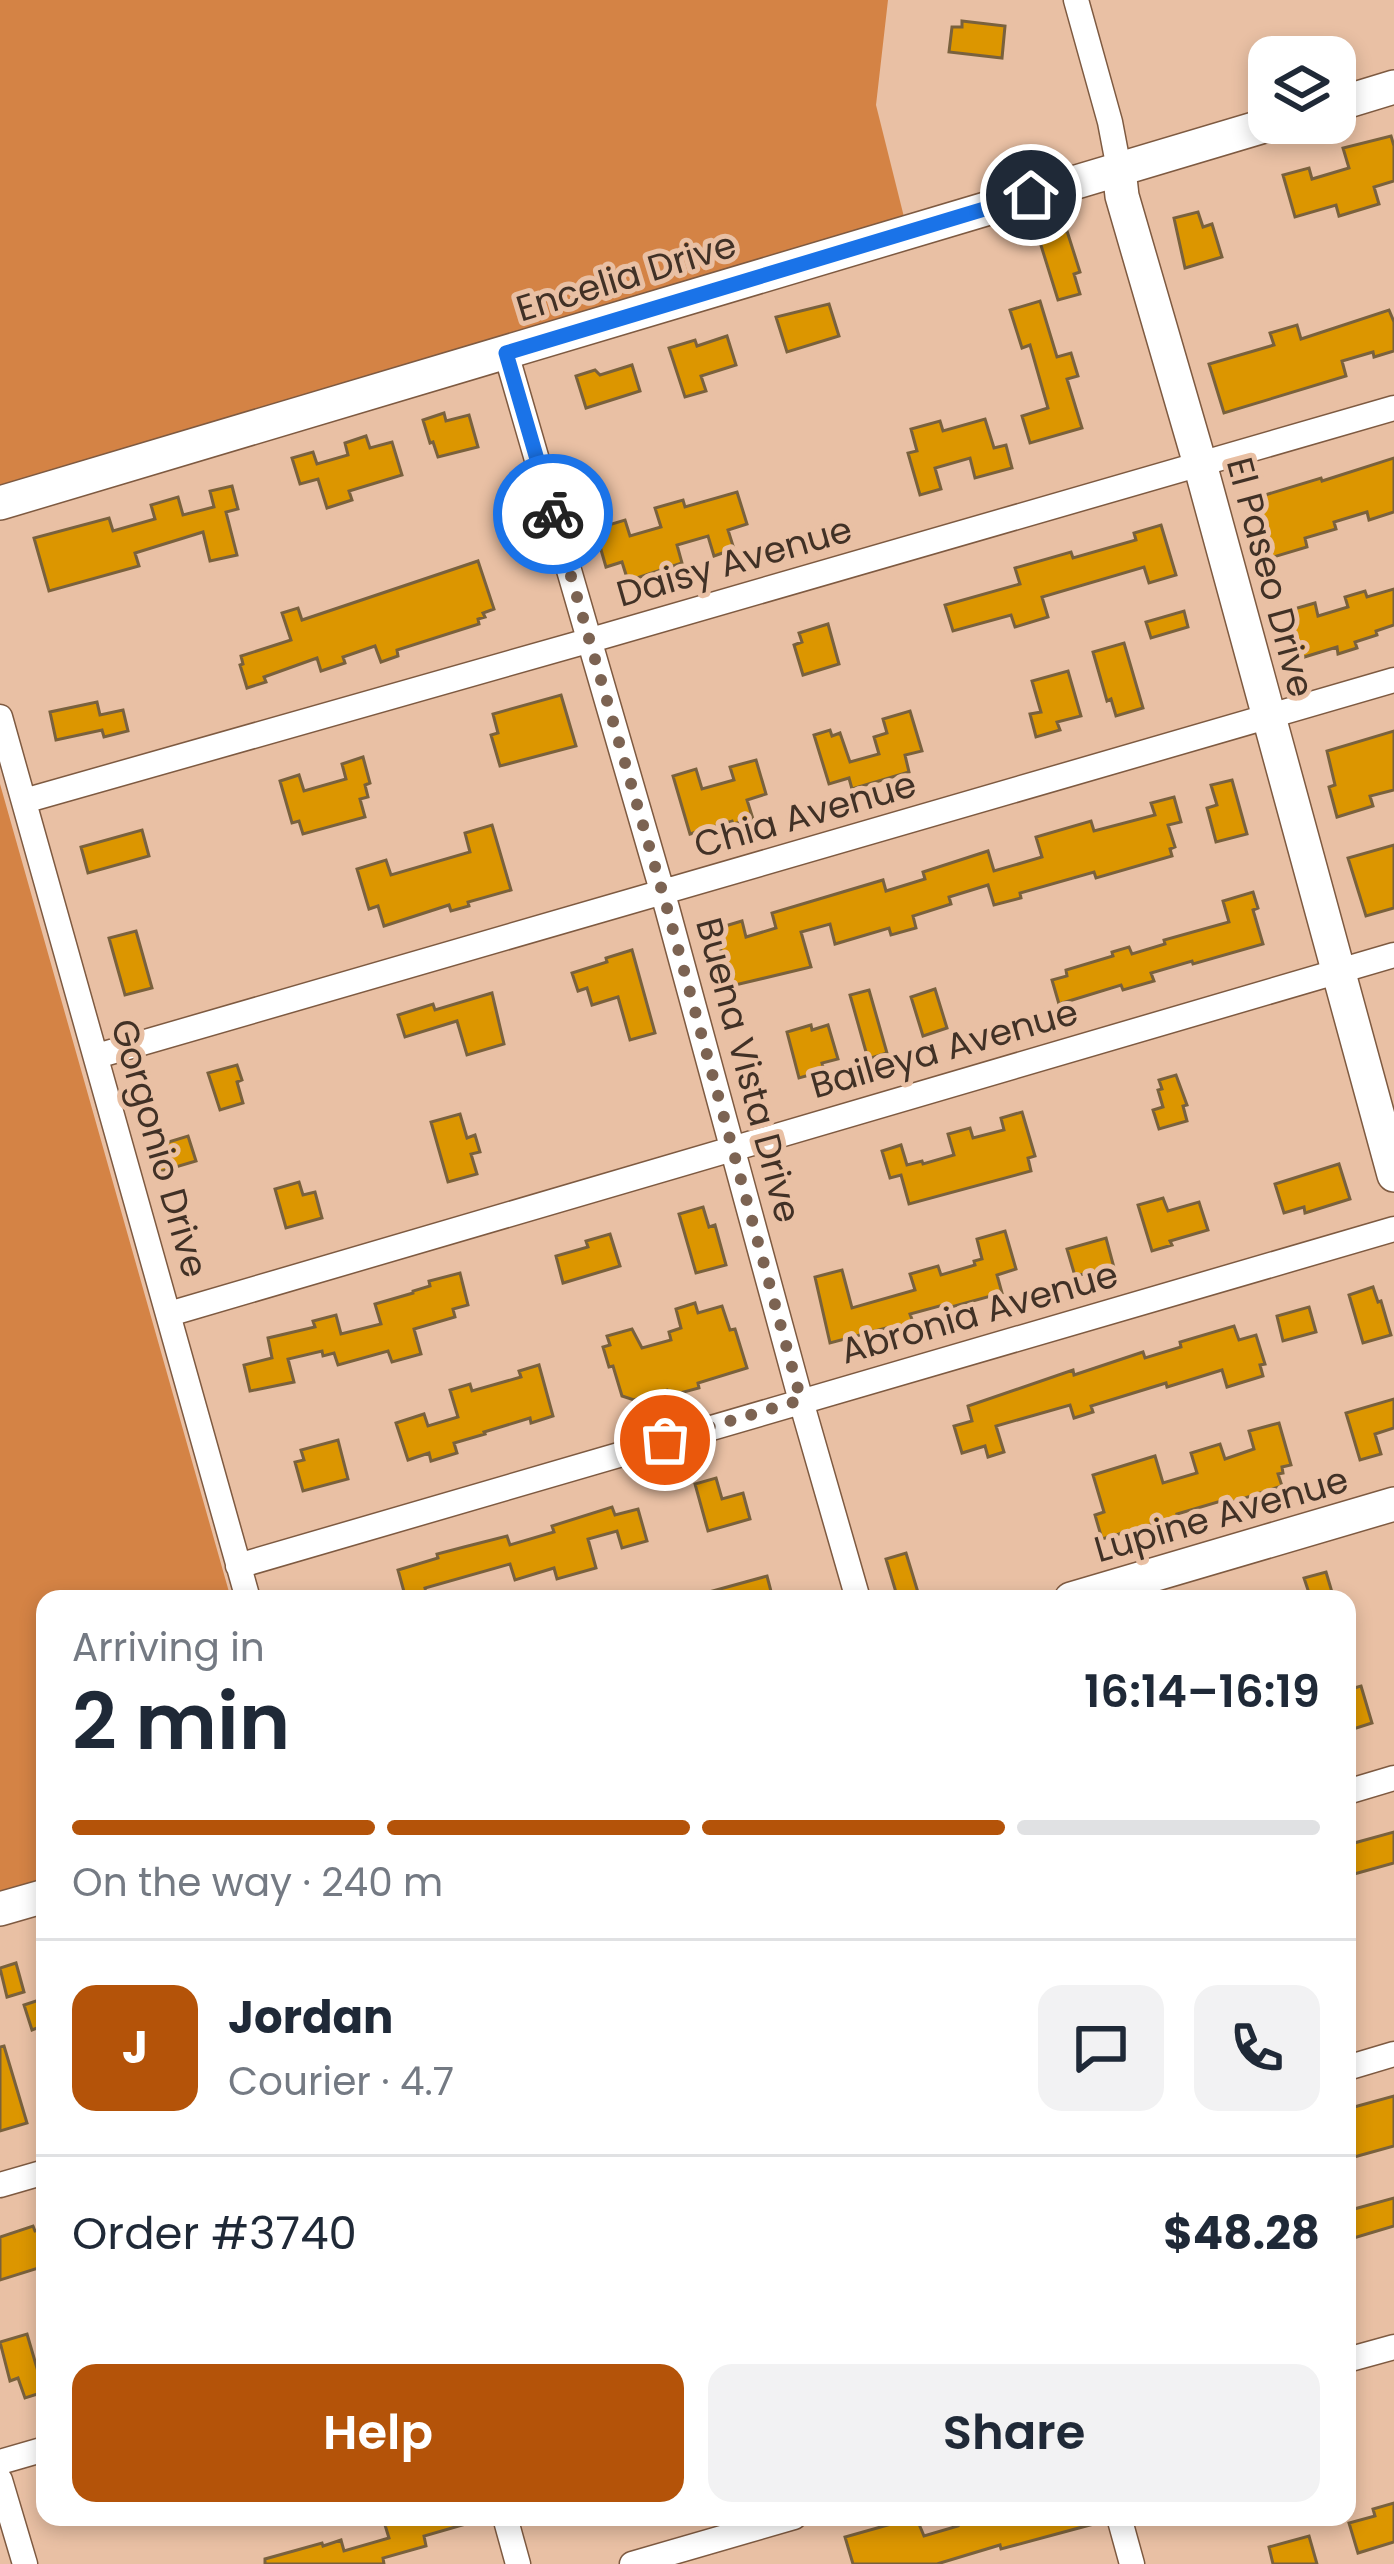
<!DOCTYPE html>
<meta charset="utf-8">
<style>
:root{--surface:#fff;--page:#f2f2f3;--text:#1f2937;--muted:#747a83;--line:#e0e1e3;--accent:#b45309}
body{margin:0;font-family:Poppins,sans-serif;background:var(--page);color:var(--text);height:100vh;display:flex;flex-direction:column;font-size:45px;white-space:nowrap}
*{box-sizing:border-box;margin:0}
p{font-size:39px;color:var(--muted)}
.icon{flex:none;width:66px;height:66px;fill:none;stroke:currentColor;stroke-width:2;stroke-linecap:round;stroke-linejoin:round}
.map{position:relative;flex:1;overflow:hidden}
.panel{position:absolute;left:36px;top:1590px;width:1320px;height:936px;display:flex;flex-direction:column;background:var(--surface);border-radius:24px;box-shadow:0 6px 18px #0003}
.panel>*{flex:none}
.tools{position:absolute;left:1248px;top:36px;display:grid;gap:24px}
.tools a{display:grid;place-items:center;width:108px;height:108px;border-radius:24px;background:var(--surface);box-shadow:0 6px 18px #0003;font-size:60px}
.pin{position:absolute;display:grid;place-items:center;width:102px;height:102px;color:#fff;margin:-51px;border:6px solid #fff;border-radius:50%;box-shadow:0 3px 12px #0007}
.courier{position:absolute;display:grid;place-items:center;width:120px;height:120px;margin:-60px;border:9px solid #1a73e8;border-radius:50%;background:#fff;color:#222;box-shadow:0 3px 15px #0007}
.overview em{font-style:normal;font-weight:600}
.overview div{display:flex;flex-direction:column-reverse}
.overview{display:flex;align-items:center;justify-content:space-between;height:204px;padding:0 36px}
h1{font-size:78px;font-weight:600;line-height:90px}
.bar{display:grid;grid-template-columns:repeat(4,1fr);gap:18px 12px;align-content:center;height:144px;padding:0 36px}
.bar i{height:15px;border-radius:9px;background:var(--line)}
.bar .active{background:var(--accent)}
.bar p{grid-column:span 4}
.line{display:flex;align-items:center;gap:30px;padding:0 36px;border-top:3px solid var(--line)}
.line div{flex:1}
.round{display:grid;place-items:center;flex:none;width:126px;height:126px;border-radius:24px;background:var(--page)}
.primary-button{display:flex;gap:24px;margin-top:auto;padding:24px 36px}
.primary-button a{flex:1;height:138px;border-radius:24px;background:var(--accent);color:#fff;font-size:48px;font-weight:600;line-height:138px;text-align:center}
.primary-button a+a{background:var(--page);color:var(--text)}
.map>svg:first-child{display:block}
</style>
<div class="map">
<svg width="1394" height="2564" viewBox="0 0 1394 2564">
<rect width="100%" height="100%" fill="#e9c0a4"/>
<path fill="#d48345" d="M0 0H888L876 105 905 221 0 487Z
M0 784 231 1599H45V1880L0 1893Z"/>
<path fill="#dc9600" stroke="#79613d" stroke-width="3" d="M962 21 1005 26 1002 58 949 52 952 27H962Z
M1391 136 1394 146V181L1374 187 1379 204 1339 216 1336 205 1295 217 1283 175 1309 168 1312 179 1349 168 1343 148Z
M1198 212 1203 227 1212 224 1222 257 1185 268 1174 218Z
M1067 231 1080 272 1074 274 1080 294 1058 300 1039 239Z
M1040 301 1057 357 1071 353 1078 376 1067 379 1082 428 1030 443 1022 416 1048 408 1030 345 1022 348 1010 310Z
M829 304 839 336 787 352 776 317Z
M1389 310 1394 322V351L1374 357 1373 352 1342 361 1346 376 1224 413 1209 364 1274 345 1270 333 1297 325 1301 339Z
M727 336 736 365 701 376 706 391 685 397 669 348 695 340 697 346Z
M632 365 640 391 586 408 576 376 595 370 600 375Z
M444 413 446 421 469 415 478 447 438 457 433 442 430 443 423 420Z
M985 419 994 448 1006 445 1012 468 975 478 970 458 935 468 941 489 920 495 908 453 917 451 911 429 940 421 943 431Z
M366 436 370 448 392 442 402 475 349 491 352 500 327 508 318 479 300 484 292 458 313 452 317 464 348 455 345 443Z
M1394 458V512L1369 520 1367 512 1334 522 1336 529 1305 538 1307 547 1270 558 1252 499 1321 478 1322 481Z
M232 486 238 509 226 512 237 555 210 561 203 532 135 553 139 566 49 591 34 538 109 518 113 531 155 519 151 505 178 497 183 515 214 507 210 491Z
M737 492 747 524 728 530 734 549 714 556 708 536 677 545 682 563 628 581 622 562 606 567 595 529 625 520 630 536 661 527 655 508 683 500 685 507Z
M1161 525 1176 575 1149 583 1144 567 1042 597 1048 617 1015 627 1011 615 953 631 945 605 1020 584 1015 568 1071 552 1073 558 1136 540 1134 533Z
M478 561 494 609 483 613 485 617 478 619 479 624 397 650 398 656 381 662 375 646 343 657 345 663 321 671 317 658 264 677 266 682 247 688 240 665 243 664 241 656 291 640 282 613 298 608 302 620Z
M1394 589V625L1376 631 1377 635 1355 642 1357 648 1338 654 1337 647 1301 658 1287 611 1315 603 1318 616 1348 607 1345 597 1365 591 1367 597Z
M1184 611 1188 627 1151 638 1146 622Z
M828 624 839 664 803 675 794 645 802 642 799 633Z
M1124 643 1143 708 1116 716 1111 699 1107 701 1093 652Z
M1068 671 1081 716 1057 722 1060 730 1036 737 1030 714 1041 712 1032 681Z
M561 695 576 746 500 766 491 735 498 733 493 714Z
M97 702 100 715 123 710 128 731 104 737 102 730 56 740 50 712Z
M910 711 922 751 905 755 909 772 852 789 849 778 829 784 814 735 830 730 832 736 840 733 850 762 879 754 874 737 887 733 883 719Z
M1394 731V790L1370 796 1373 806 1337 817 1329 787 1335 785 1327 751Z
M363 757 370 783 365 785 368 797 360 799 365 817 303 834 299 821 292 823 280 781 299 775 304 791 346 779 342 764Z
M756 760 766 794 747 800 753 819 733 824 732 821 690 834 673 776 696 769 702 789 734 780 730 767Z
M1232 780 1247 834 1216 842 1207 808 1217 805 1211 785Z
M1174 797 1181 822 1168 825 1175 847 1170 849 1172 856 1096 878 1094 872 1020 893 1021 898 994 905 988 885 949 897 951 904 913 916 916 928 891 935 889 928 835 944 830 924 801 932 811 967 731 986 715 929 742 921 746 937 776 928 772 913 883 880 886 891 925 879 923 872 988 851 994 871 1042 857 1036 837 1091 821 1094 831 1155 815 1151 803Z
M492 825 511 890 468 902 469 906 451 911 449 905 384 926 378 906 369 909 357 869 386 860 391 875 470 852 465 833Z
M142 830 149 856 88 873 81 847Z
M1394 845V908L1366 916 1348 858Z
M1253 892 1258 908 1253 910 1263 944 1193 964 1192 961 1151 973 1154 981 1123 990 1121 985 1059 1004 1052 980 1067 976 1066 970 1113 956 1112 952 1129 947 1132 954 1165 944 1164 940 1229 922 1223 901Z
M136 931 152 988 125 995 109 938Z
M632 950 655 1033 630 1040 618 997 592 1005 587 988 578 991 572 973 607 962 606 958Z
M935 989 947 1028 923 1036 911 997Z
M869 990 887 1053 868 1059 850 995Z
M492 993 504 1044 467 1055 457 1021 405 1037 398 1015 433 1004 435 1010Z
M811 1025 812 1030 828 1025 838 1059 822 1063 824 1071 799 1078 787 1032Z
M237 1065 242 1080 237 1082 243 1103 220 1110 208 1073Z
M1176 1075 1187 1105 1183 1106 1187 1121 1159 1129 1153 1110 1163 1107 1158 1090 1162 1089 1159 1080Z
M1022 1112 1035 1156 1028 1158 1031 1171 909 1204 901 1175 890 1178 882 1151 901 1145 907 1165 922 1161 923 1164 954 1155 948 1134 970 1128 973 1138 1004 1130 1001 1118Z
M460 1114 467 1138 475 1135 480 1152 471 1154 477 1174 448 1182 431 1122Z
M188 1136 196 1161 159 1172 152 1147Z
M1339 1164 1350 1199 1305 1213 1304 1207 1284 1213 1275 1184Z
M299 1182 303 1195 315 1192 322 1218 286 1228 275 1189Z
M1163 1198 1168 1211 1199 1202 1208 1230 1170 1241 1172 1245 1152 1251 1138 1205Z
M703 1207 709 1227 715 1225 726 1265 696 1273 679 1214Z
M1005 1231 1016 1269 997 1275 1002 1293 944 1309 943 1305 910 1314 914 1325 888 1332 886 1328 830 1343 815 1277 842 1270 852 1308 915 1290 910 1274 938 1266 941 1275 975 1265 974 1261 982 1259 977 1239Z
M610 1234 620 1266 563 1283 556 1256 588 1247 586 1241Z
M1106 1238 1116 1275 1087 1283 1084 1274 1075 1276 1067 1249Z
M460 1273 468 1305 453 1309 455 1317 414 1329 421 1354 392 1362 388 1351 338 1365 334 1353 323 1356 322 1351 288 1359 294 1382 250 1391 244 1365 272 1358 268 1338 315 1327 313 1321 336 1315 341 1334 381 1324 375 1304 413 1293V1291L430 1286 429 1281Z
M1373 1287 1378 1302 1381 1301 1391 1335 1363 1343 1349 1295Z
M695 1303 698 1313 722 1306 730 1330 735 1329 747 1368 698 1383 699 1388 669 1396 667 1390 634 1400 622 1396 613 1366 609 1367 603 1347 610 1345 607 1336 632 1329 642 1348 671 1340 669 1332 681 1328 676 1309Z
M1309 1307 1316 1332 1283 1341 1277 1316Z
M1234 1326 1239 1340 1256 1335 1265 1364 1260 1365 1263 1376 1227 1387 1222 1370 1167 1387 1166 1383 1091 1406 1093 1412 1074 1418 1070 1405 996 1426 1004 1452 988 1457 985 1446 962 1453 954 1426 972 1421 968 1406 1073 1370 1074 1375 1143 1352 1145 1358 1181 1347 1180 1342Z
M539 1365 553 1416 531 1423 530 1418 484 1432 485 1434 454 1443 457 1453 431 1461 429 1453 408 1460 396 1423 424 1414 428 1426 458 1417 450 1390 470 1384 472 1391 521 1377 519 1371Z
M1394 1399V1428L1375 1434 1381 1454 1360 1460 1346 1413Z
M1279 1423 1291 1465 1282 1467 1283 1473 1278 1474 1282 1486 1223 1505 1221 1501 1177 1514 1178 1517 1102 1539 1095 1515 1104 1512 1093 1475 1155 1456 1163 1483 1197 1473 1191 1453 1220 1444 1225 1459 1254 1449 1249 1431Z
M338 1440 348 1479 303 1491 295 1462 304 1460 301 1450Z
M716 1478 722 1499 743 1493 750 1519 708 1531 695 1484Z
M612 1507 615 1515 638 1509 647 1541 622 1548 617 1531 588 1539 596 1568 557 1579 554 1568 515 1580 510 1564 425 1588 428 1599H406L398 1570 438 1558 437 1554 464 1547 507 1536 510 1545 554 1532 552 1526Z
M906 1553 920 1599H898L886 1559Z
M1326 1572 1334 1599H1311L1304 1578Z
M767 1576 773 1599H702V1594Z
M1361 1686 1372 1723 1347 1731V1690Z
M1394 1832V1863L1347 1876V1845Z
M16 1963 24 1992 7 1997 0 1968Z
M45 1998V2025L32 2030 24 2005Z
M4 2046 27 2123 0 2131V2047Z
M1394 2096V2146L1347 2159V2109Z
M1394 2198V2226L1347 2240V2211Z
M33 2226 35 2231 45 2228V2266L0 2280V2237Z
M27 2334 44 2392 25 2398 18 2378 10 2381 0 2342Z
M1394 2503V2542L1358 2553 1349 2523 1375 2516 1373 2509Z
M415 2517H472L473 2522 424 2536 426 2546 383 2558 384 2564H265V2559L322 2543 323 2546 341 2540 344 2551 389 2538 385 2525Z
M916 2517 924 2536 958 2526 956 2517H1101V2522L1001 2549 1000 2545 937 2564H853L845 2537Z
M1309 2536 1317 2564H1273L1269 2547Z"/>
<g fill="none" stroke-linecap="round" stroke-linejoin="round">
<defs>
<path id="street" d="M1076 0 1110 122 1119 169
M506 353 667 908 801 1401 858 1599
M0 717 248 1599
M24 801 591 640 1394 408
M97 1056 1394 680
M169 1314 1394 955
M238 1566 1394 1229
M1347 1792 1394 1778
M1347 2068 1394 2054
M0 2185 45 2172
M1347 2360 1394 2347
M0 2462 45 2449
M0 2480 25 2564
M505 2517 518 2564
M1119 2517 1132 2564
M632 2564 794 2517"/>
<path id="secondary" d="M1335 105 1394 87
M1119 169 1122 196 1200 464 1394 1175
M0 503 1274 123
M1071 1599 1394 1504
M0 1909 45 1896"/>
</defs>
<use href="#street" stroke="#7e5a41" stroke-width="27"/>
<use href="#secondary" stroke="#7e5a41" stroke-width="36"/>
<use href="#street" stroke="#fff" stroke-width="24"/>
<use href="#secondary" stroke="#fff" stroke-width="33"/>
</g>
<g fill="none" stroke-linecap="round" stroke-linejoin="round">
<path stroke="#7c6352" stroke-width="12" stroke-dasharray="0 21.6" d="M553 514 667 908 801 1400 665 1440"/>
<path stroke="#1a73e8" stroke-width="15" d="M553 514 506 353 1031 195"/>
</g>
<g text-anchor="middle" stroke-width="10" stroke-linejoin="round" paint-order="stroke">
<g font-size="36" fill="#413126" stroke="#e9c0a4">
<text transform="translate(626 276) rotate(-17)" y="13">Encelia Drive</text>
<text transform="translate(734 561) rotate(-16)" y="13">Daisy Avenue</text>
<text transform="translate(1271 577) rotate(75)" y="13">El Paseo Drive</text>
<text transform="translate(805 814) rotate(-16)" y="13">Chia Avenue</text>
<text transform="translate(944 1048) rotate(-16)" y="13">Baileya Avenue</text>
<text transform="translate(749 1070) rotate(75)" y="13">Buena Vista Drive</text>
<text transform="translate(160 1148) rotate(74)" y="13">Gorgonio Drive</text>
<text transform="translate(979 1312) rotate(-16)" y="13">Abronia Avenue</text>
<text transform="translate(1221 1514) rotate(-16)" y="13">Lupine Avenue</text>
</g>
</g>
</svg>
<div class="tools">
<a><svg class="icon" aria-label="layers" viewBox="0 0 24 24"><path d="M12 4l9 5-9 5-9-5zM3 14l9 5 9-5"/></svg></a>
</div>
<div class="pin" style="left:665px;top:1440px;background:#ea580c"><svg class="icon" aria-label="bag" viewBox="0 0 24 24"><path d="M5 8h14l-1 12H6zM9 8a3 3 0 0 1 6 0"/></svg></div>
<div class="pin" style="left:1031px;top:195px;background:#1f2937"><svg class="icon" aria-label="home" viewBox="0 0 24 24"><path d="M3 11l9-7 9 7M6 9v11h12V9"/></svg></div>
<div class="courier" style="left:553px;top:514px"><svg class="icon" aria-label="bike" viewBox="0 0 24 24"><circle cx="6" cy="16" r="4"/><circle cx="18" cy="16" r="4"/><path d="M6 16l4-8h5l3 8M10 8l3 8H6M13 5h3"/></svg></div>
<section class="panel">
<div class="overview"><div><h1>2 min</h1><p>Arriving in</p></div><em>16:14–16:19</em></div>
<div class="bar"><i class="active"></i><i class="active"></i><i class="active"></i><i></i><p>On the way · 240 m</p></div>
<div class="line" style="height:216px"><b class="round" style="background:var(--accent);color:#fff">J</b><div><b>Jordan</b><p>Courier · 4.7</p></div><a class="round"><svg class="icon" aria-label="chat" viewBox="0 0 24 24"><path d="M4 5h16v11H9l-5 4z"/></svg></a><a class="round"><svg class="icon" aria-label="phone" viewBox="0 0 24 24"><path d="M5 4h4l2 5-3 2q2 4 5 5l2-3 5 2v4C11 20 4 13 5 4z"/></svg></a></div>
<div class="line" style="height:156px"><div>Order #3740</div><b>$48.28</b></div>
<div class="primary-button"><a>Help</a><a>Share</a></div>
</section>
</div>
